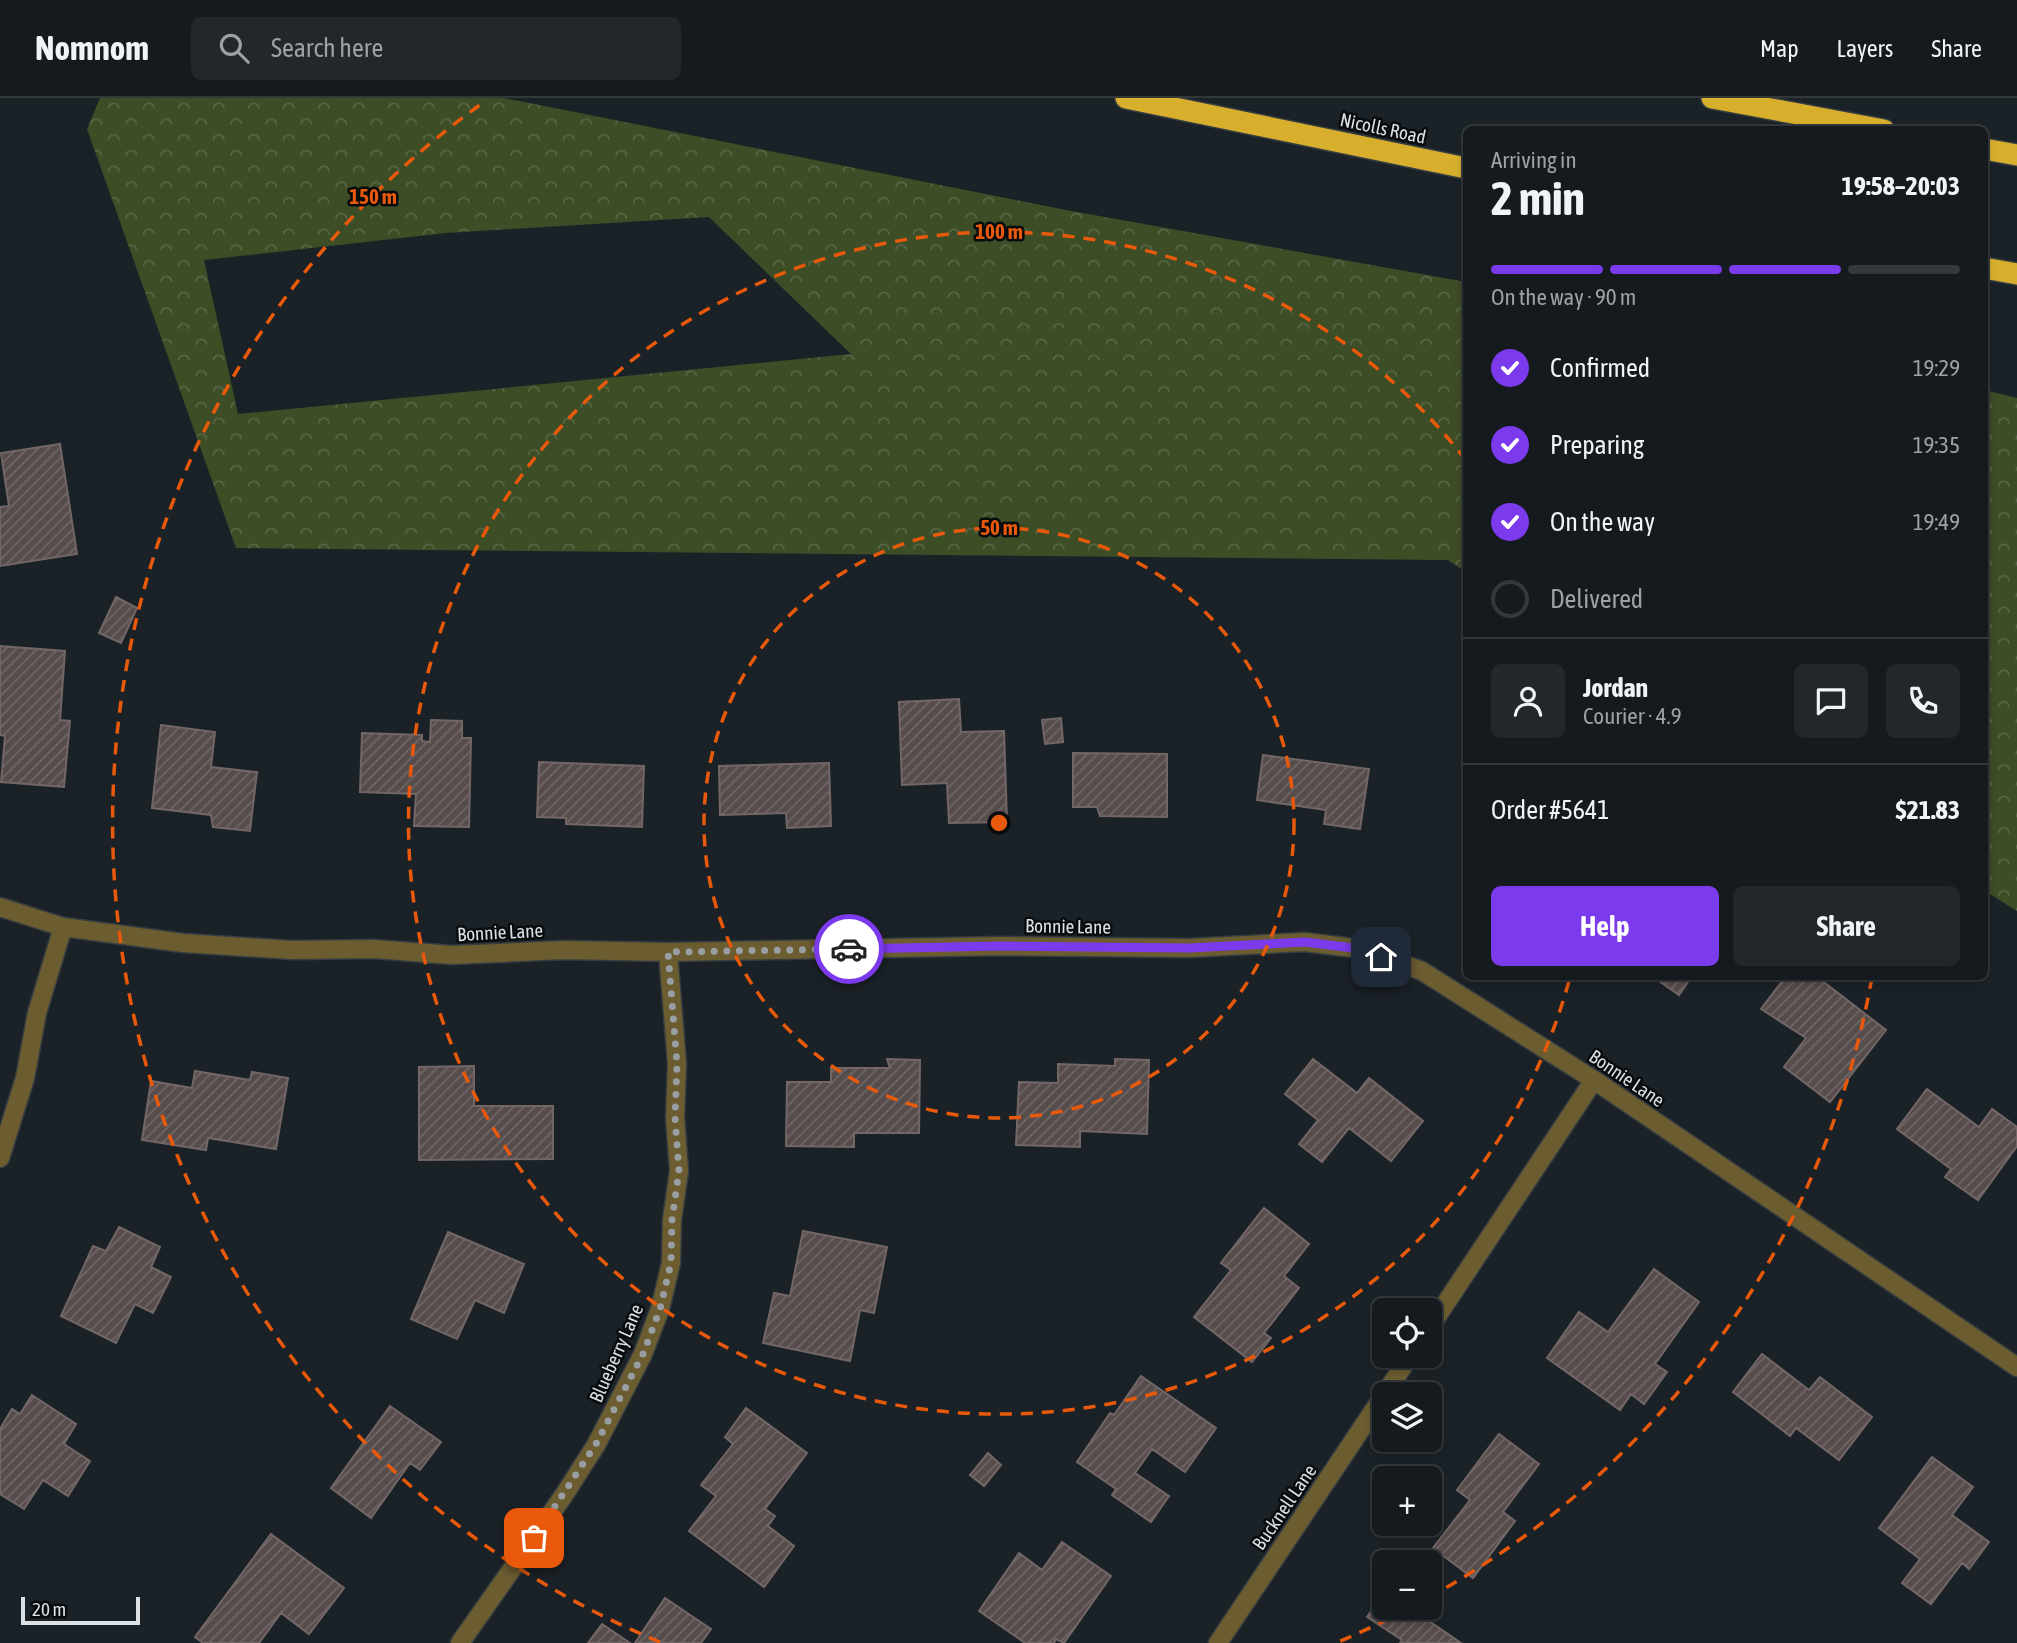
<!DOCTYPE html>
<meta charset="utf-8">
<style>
:root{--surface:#141a1d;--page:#21272a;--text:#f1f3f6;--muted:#9da1a4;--line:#33383b;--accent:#7c3aed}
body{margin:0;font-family:"Asap Condensed",sans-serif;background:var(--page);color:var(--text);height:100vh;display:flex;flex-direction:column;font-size:26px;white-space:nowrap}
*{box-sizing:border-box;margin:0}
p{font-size:23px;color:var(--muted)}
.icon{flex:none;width:38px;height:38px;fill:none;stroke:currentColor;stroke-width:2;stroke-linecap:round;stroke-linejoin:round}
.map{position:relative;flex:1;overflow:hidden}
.details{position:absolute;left:1463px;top:28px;width:525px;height:854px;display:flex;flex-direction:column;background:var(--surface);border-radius:10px;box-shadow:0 4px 10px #0003,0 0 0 2px var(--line)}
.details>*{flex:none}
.tools{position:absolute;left:1372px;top:1200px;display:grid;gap:14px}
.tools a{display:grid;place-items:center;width:70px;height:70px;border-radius:10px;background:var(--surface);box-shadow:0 4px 10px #0003,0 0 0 2px var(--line);font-size:35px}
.scale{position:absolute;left:21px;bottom:18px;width:119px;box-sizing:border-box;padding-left:7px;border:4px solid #dbe0e4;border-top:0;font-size:19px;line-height:24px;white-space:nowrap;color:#dbe0e4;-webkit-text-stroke:5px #080b0d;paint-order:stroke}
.pin{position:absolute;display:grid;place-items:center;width:60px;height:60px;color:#fff;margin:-30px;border-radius:14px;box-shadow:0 4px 10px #0006}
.courier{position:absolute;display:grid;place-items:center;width:70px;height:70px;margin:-35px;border:5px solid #7c3aed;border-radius:50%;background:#fff;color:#222;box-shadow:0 2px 9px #0007}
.summary em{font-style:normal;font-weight:700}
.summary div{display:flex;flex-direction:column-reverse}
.summary{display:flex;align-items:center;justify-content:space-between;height:119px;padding:0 28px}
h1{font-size:46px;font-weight:700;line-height:52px}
.bar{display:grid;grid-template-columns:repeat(4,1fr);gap:10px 7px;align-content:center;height:84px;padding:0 28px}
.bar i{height:9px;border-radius:5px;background:var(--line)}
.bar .active{background:var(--accent)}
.bar p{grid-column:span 4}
.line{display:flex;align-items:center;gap:18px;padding:0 28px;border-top:2px solid var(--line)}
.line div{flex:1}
.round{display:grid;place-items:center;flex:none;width:74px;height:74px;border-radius:10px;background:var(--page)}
ol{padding:0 28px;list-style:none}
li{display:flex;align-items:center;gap:21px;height:77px}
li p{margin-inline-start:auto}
li .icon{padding:7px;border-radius:50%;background:var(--accent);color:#fff;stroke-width:4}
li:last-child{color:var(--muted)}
li i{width:38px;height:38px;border:4px solid var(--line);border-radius:50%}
.primary-button{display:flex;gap:14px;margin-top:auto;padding:14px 28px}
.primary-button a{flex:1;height:80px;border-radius:10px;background:var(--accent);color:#fff;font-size:28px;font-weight:700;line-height:80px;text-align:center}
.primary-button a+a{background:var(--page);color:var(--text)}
header{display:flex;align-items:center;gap:42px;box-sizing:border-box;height:98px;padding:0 35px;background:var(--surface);border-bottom:2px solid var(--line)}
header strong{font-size:33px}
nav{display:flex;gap:38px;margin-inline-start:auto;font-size:24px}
.search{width:490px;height:63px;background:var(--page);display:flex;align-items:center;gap:18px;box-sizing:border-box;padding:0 24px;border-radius:10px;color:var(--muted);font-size:26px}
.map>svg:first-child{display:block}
</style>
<header>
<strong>Nomnom</strong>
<div class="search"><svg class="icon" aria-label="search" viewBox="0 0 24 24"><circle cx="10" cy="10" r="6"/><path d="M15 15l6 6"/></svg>Search here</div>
<nav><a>Map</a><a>Layers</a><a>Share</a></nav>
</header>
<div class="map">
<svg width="2017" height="1545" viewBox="0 0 2017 1545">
<defs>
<pattern id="forest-crowns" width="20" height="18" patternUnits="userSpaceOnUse" patternTransform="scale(1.75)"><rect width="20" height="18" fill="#3d4d26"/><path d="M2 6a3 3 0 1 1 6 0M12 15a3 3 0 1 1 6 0" fill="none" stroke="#586645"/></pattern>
<pattern id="building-hatch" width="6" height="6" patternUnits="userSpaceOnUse" patternTransform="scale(1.75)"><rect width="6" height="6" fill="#574c4c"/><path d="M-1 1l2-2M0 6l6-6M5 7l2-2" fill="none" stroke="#6f6666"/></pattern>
</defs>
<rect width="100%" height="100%" fill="#1b2227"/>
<path fill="url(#forest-crowns)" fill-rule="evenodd" d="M100 0H504L1066 112 1466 184V474L1448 462 236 450 87 31ZM709 119 851 256 238 316 204 162 446 135Z
M1985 292 2017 300V813L1985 793Z"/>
<path fill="url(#building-hatch)" stroke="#726766" stroke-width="2" d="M60 346 77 456 0 468V409L9 408 1 355Z
M116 499 137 510 121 545 99 535Z
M0 548 65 553 60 622 70 623 64 689 1 684 5 638 0 637Z
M959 601 961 634 1004 633 1007 724 949 725 947 685 902 687 899 604Z
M1061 620 1063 644 1045 646 1042 622Z
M431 622 462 623V640H471L469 729 414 728 416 696 360 694 362 635 422 637V643L430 644Z
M161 627 215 634 211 669 257 674 250 733 213 729 211 717 152 710Z
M1073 655 1167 656V719L1100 718 1097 709H1073Z
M1263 657 1369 671 1360 731 1324 726 1326 712 1257 702Z
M539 664 644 668 642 729 566 726V720L537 719Z
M829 665 831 728 787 730 786 715 720 717 719 668Z
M1652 878H1692L1679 897Z
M1786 878H1816L1886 932 1830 1004 1784 969 1806 940 1761 911Z
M887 961 920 962 919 1035H854V1049L786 1048 787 984H831V970H890Z
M1115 961 1149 962 1147 1036 1080 1033V1049L1016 1047 1019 984 1058 985V966L1115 968Z
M1313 961 1357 995 1369 980 1423 1023 1391 1063 1349 1030 1322 1064 1299 1046 1318 1022 1285 996Z
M474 968V1008H553V1061L419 1062V969Z
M195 973 250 982 252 974 288 980 276 1051 208 1040 206 1052 142 1042 151 983 192 990Z
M1927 991 1979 1029 1992 1011 2017 1029V1048L1978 1102 1945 1079 1951 1071 1897 1031Z
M1264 1110 1309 1146 1284 1178 1299 1190 1264 1235 1271 1240 1252 1264 1194 1219 1231 1172 1221 1165Z
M119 1129 160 1149 151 1169 171 1179 153 1215 135 1206 116 1245 61 1218 93 1148 106 1153Z
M803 1133 887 1149 874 1215 860 1212 850 1263 763 1245 774 1195 790 1198Z
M448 1134 524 1166 504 1215 475 1202 457 1241 411 1221Z
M1654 1171 1699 1204 1655 1266 1667 1274 1644 1306 1631 1296 1620 1312 1547 1260 1579 1214 1608 1234Z
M1762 1256 1809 1292 1820 1279 1872 1319 1839 1362 1796 1330 1790 1338 1733 1294Z
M1141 1278 1216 1330 1185 1374 1152 1351 1135 1375 1169 1398 1151 1424 1112 1397 1116 1391 1077 1364 1110 1315 1114 1317Z
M32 1297 76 1326 64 1346 90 1363 68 1398 43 1382 24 1411 0 1396V1331L12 1311 20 1316Z
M390 1308 441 1344 420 1372 410 1365 371 1420 331 1390Z
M746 1310 807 1355 765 1411 775 1418 768 1428 794 1448 764 1489 689 1433 716 1398 701 1387 733 1346 725 1339Z
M1499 1336 1539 1366 1503 1414 1515 1423 1473 1480 1433 1450 1470 1402 1457 1392Z
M988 1355 1001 1367 984 1388 970 1377Z
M1932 1359 1973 1389 1952 1417 1989 1444 1969 1471 1962 1465 1931 1506 1902 1485 1920 1461 1879 1430Z
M271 1436 344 1490 309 1536 281 1515 259 1545H203L195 1539Z
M1062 1444 1111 1478 1064 1545 1056 1541 1054 1545H1025L979 1513 1019 1455 1042 1472Z
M1384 1495V1510H1410L1461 1545H1400L1402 1542 1367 1519Z
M665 1500 711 1531 701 1545H635Z
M602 1526 630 1545H588Z"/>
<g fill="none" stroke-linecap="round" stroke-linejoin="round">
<defs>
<path id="street" d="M0 809 63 829 183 845 292 852 374 851 452 857 564 852 668 854 1002 848 1189 850 1305 844 1361 851 1422 873 1594 982 2017 1269
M0 1060 25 980 37 915 63 829
M1430 1229 1594 982
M1384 1297 1410 1258
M460 1545 564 1397 596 1347 643 1256 660 1211 671 1165 672 1122 679 1073 675 1019 677 966 668 854
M1218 1545 1384 1297"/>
<path id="highway" d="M1126 0 1466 70
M1712 0 1884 32
M1984 51 2017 57
M1984 170 2017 176"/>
</defs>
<use href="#street" stroke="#363d41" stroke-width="21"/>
<use href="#highway" stroke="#363d41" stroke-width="24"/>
<use href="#street" stroke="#6c5d31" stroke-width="18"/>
<use href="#highway" stroke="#d7af2c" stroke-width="21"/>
</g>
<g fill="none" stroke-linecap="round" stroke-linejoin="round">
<path stroke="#989ea2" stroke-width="7" stroke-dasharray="0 12.6" d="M534 1440 596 1346 643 1256 660 1211 671 1165 672 1122 679 1073 675 1019 677 966 668 854 849 851"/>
<path stroke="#7c3aed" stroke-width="9" d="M849 851 1002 848 1189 850 1305 844 1361 851 1381 859"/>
</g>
<g fill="none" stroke="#e8590c" stroke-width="3.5" stroke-dasharray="12 9">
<circle cx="999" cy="725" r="295"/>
<path d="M1569 883A591 591 0 1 1 1465 361"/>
<path d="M1872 879A886 886 0 0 1 1435 1496M1408 1511A886 886 0 0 1 1338 1544M660 1544A886 886 0 0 1 484 4"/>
</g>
<g text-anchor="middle" stroke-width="5" stroke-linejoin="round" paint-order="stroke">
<g font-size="19" fill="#dbe0e4" stroke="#080b0d">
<text transform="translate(1383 30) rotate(12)" y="7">Nicolls Road</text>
<text transform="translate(1068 828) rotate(1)" y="7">Bonnie Lane</text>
<text transform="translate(500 834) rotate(-3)" y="7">Bonnie Lane</text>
<text transform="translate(1627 980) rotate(34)" y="7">Bonnie Lane</text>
<text transform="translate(616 1255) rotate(-66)" y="7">Blueberry Lane</text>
<text transform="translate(1284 1409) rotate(-56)" y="7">Bucknell Lane</text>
</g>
</g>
<circle cx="999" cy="725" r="10" fill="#e8590c" stroke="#080b0d" stroke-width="3.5"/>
<g font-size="21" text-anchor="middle" font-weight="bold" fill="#e8590c" stroke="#080b0d" stroke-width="5" stroke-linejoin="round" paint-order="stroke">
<text x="373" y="106">150 m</text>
<text x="999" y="141">100 m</text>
<text x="999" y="437">50 m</text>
</g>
</svg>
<div class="tools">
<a><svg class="icon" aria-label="locate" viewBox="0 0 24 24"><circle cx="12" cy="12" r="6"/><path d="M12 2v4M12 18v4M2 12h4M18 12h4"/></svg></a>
<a><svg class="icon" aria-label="layers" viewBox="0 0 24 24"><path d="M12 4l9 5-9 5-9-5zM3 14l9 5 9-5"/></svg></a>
<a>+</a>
<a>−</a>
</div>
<div class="scale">20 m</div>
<div class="pin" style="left:534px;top:1440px;background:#ea580c"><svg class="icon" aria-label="bag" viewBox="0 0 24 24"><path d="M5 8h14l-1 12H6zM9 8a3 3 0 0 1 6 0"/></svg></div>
<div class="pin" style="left:1381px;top:859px;background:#1f2937"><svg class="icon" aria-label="home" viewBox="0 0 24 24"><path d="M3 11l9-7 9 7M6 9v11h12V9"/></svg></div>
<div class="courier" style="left:849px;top:851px"><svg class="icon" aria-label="car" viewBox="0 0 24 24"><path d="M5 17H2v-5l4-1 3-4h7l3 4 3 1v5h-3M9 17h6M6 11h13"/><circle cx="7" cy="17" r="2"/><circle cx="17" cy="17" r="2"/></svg></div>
<section class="details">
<div class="summary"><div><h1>2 min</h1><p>Arriving in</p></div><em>19:58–20:03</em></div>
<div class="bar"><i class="active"></i><i class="active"></i><i class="active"></i><i></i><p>On the way · 90 m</p></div>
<ol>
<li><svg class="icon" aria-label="check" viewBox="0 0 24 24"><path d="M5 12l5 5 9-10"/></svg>Confirmed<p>19:29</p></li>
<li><svg class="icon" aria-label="check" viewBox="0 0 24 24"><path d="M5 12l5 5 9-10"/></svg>Preparing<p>19:35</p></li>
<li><svg class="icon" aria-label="check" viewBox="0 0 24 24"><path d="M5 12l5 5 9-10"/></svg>On the way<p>19:49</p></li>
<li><i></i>Delivered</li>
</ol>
<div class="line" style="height:126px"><a class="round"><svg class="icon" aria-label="person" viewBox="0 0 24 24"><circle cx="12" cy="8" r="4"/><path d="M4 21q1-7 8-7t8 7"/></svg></a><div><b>Jordan</b><p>Courier · 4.9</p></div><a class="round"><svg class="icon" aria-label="chat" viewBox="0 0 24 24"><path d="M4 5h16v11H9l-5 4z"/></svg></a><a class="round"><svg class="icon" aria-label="phone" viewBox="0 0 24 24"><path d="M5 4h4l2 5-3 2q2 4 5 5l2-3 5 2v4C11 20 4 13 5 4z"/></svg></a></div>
<div class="line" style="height:91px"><div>Order #5641</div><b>$21.83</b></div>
<div class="primary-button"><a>Help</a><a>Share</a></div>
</section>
</div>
